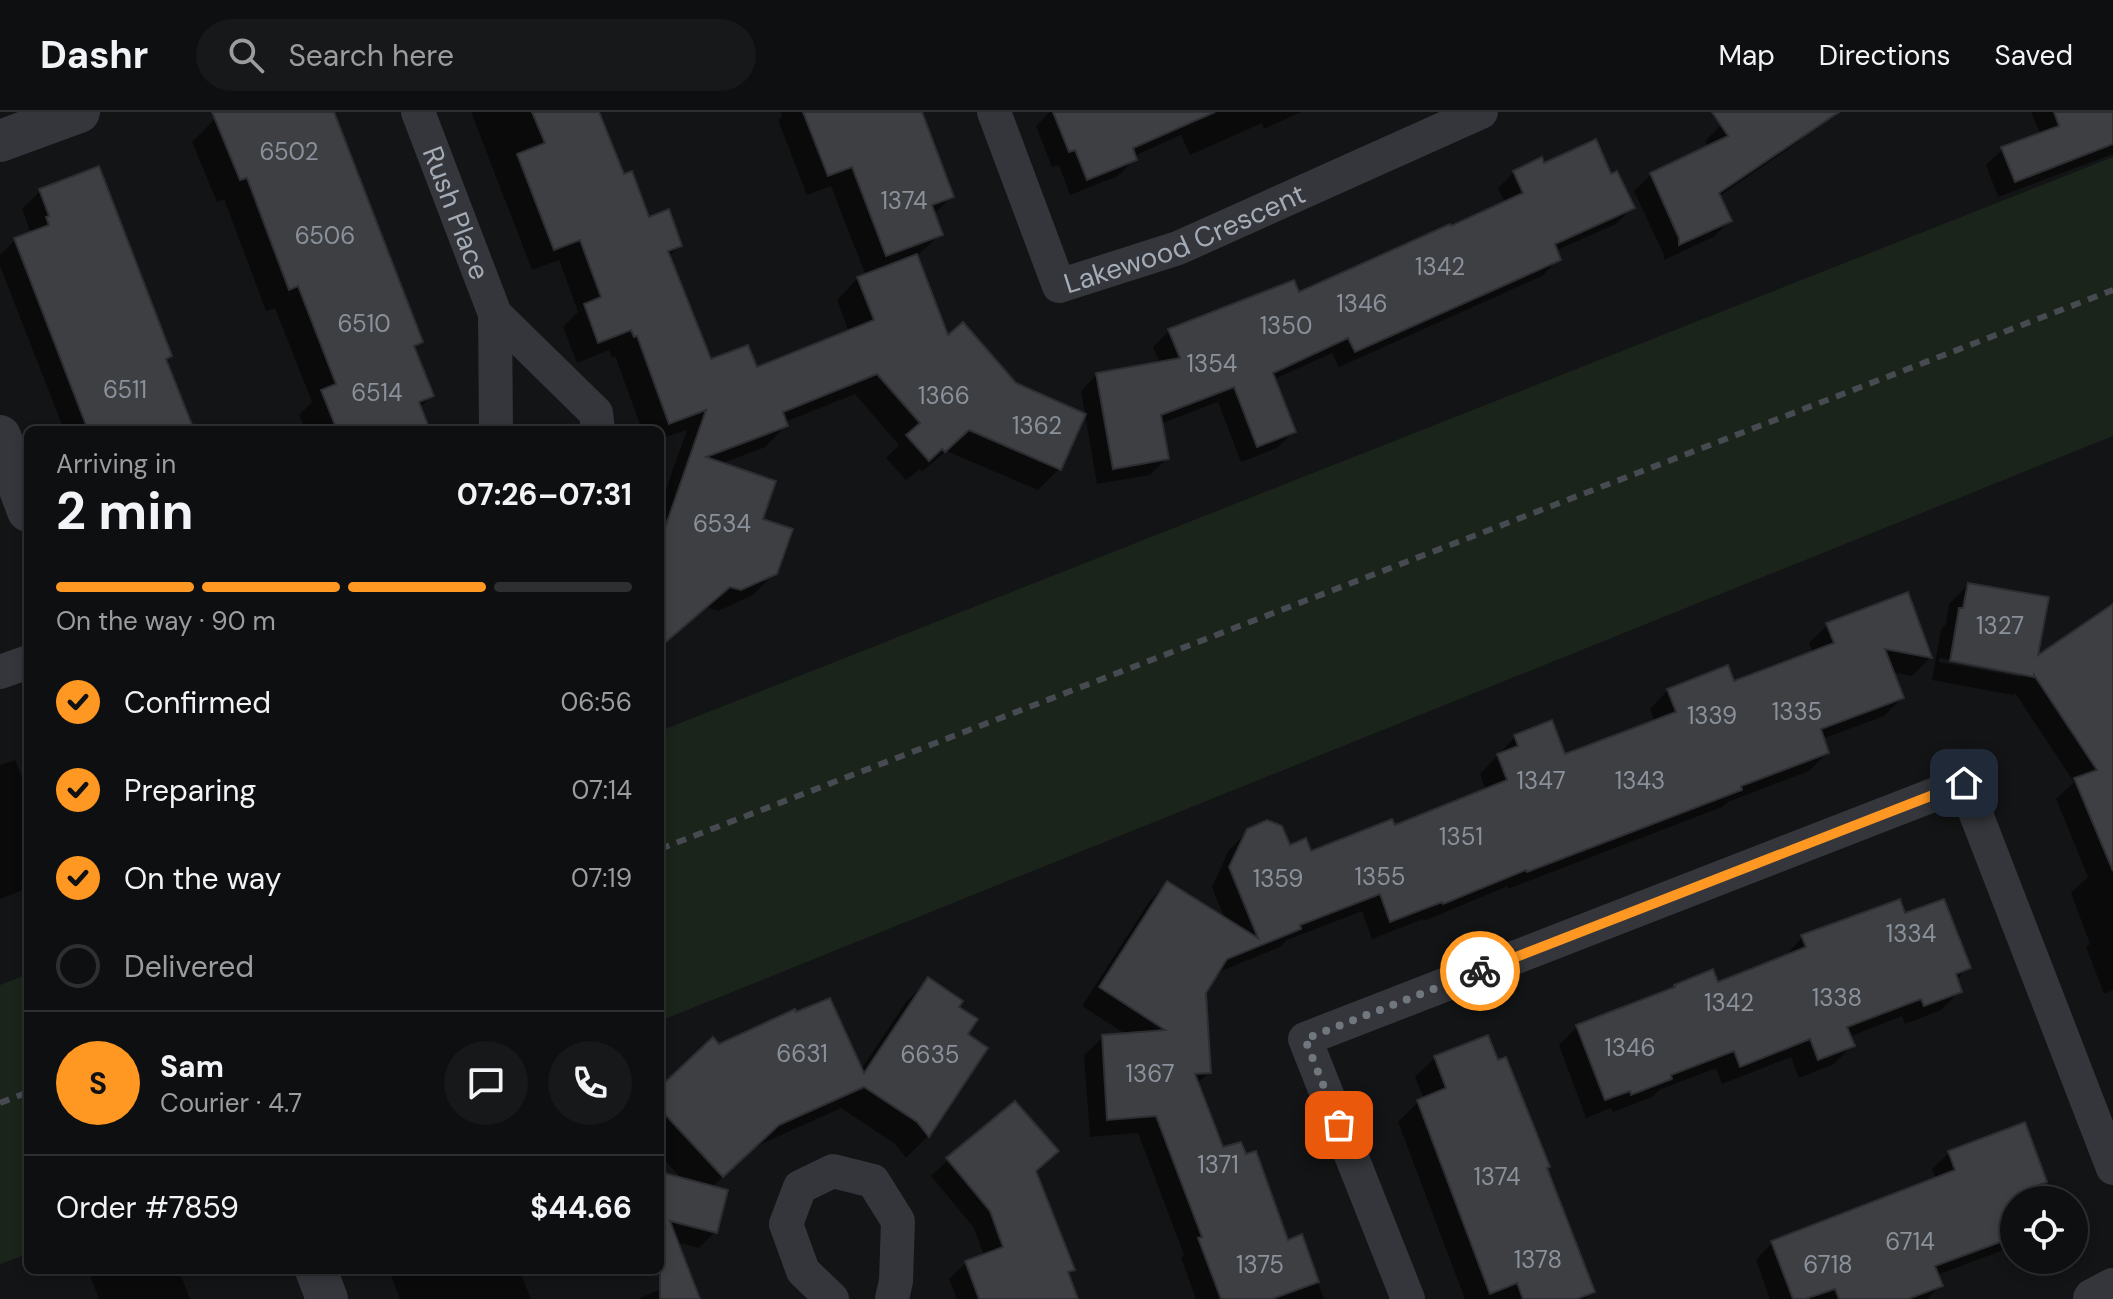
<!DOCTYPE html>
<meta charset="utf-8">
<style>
:root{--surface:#0e0f10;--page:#171819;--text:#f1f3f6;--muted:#9b9c9f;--line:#2e2f30;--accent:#ff9822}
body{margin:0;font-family:"DM Sans",sans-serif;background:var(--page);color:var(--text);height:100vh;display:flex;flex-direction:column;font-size:30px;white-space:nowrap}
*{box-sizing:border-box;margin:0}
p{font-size:26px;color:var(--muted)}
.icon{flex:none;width:44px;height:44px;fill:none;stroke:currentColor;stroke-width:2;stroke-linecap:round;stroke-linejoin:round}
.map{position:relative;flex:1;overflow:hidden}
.details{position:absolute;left:24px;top:314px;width:640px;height:848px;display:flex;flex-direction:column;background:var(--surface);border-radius:12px;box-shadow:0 4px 12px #0003,0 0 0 2px var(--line)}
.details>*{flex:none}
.buttons{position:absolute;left:2000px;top:1074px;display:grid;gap:16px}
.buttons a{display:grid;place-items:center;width:88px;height:88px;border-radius:50%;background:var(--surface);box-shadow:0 4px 12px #0003,0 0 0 2px var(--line);font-size:40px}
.pin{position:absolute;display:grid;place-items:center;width:68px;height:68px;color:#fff;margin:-34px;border-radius:16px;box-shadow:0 4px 12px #0006}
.courier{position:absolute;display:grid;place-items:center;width:80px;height:80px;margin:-40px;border:6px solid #ff9822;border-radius:50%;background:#fff;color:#222;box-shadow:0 2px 10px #0007}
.head em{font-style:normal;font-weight:700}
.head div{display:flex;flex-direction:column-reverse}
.head{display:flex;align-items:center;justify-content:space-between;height:136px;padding:0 32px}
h1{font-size:52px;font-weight:700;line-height:60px}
.bar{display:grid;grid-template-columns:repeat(4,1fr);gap:12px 8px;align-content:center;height:96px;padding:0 32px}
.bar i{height:10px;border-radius:6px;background:var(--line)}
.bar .on{background:var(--accent)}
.bar p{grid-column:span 4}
.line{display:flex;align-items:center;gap:20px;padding:0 32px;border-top:2px solid var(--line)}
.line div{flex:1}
.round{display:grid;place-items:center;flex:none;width:84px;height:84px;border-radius:42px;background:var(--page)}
ol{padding:0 32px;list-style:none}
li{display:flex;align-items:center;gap:24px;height:88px}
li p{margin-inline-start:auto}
li .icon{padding:8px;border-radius:50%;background:var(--accent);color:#111;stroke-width:4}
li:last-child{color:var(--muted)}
li i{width:44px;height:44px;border:4px solid var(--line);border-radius:50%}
header{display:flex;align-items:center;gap:48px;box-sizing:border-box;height:112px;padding:0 40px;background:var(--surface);border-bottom:2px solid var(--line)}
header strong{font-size:38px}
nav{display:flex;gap:44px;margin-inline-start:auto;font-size:28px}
.search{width:560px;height:72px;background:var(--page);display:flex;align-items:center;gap:20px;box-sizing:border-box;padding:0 28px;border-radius:44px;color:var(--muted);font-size:30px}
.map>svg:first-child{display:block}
</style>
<header>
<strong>Dashr</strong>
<div class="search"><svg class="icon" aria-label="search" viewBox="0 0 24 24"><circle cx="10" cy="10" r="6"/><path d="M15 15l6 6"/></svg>Search here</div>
<nav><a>Map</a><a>Directions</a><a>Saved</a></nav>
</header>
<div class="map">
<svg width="2113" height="1187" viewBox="0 0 2113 1187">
<rect width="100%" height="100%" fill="#131415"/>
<path fill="#1b241b" d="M2113 45V324L660 909V619Z
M28 862V1142L0 1152V873Z"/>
<path fill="#0007" fill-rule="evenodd" d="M235 0H308L421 229 413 237 431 284 419 296 428 318H305L299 303 312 290 275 196 266 199 224 87 217 90 192 30 215 7Z
M471 0H598L623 64 648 107 680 133 668 145 710 249 756 257 849 220 837 188 858 166 866 164 831 74 807 83 778 8 782 4 781 0H910L952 84 933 103 941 122 916 145 947 227 1059 357 1038 378 946 339 922 360 920 357 906 368 886 346 899 333 855 282 785 310 786 314 765 335 720 352 760 408 775 461 753 483 718 499 707 495 660 536V394L687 318 660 327V318H642L615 244 612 246 609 238 577 251 563 215 578 200 559 148 532 158Z
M1050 0H1301L1264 17 1262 11 1190 43 1181 23 1134 44 1135 47 1118 64 1070 83 1059 53 1052 55 1036 14Z
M1739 0H1804L1814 15 1797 31 1718 85 1730 109 1713 125 1664 148V143L1634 79 1651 63 1709 36 1705 29 1721 13Z
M2031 0H2113V42L1998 85 1986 53 2003 37 2041 23Z
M1543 53 1610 64 1632 96 1616 112 1555 139 1558 148 1542 164 1339 255 1332 241 1273 268 1293 320 1277 336 1241 350 1218 290 1160 312 1166 347 1150 363 1097 372 1081 279 1097 262 1160 252 1153 235 1169 219 1298 182 1450 117 1505 91 1498 76 1514 60Z
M40 79 170 244 165 249 191 315 197 313 199 318H64L0 154V143L15 128 31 121 22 97Z
M1968 473 2035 547 2113 508V878L2104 882 2086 835 2090 832 2071 781 2088 765 2056 687 2074 670 2015 581 2013 583 1932 568 1941 517 1946 512 1949 492ZM1940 546 2020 561V565L1939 550Z
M1907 483 1930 546 1912 564 1892 560 1902 586 1884 604 1822 627 1827 641 1809 659 1728 690 1722 695 1508 777V774L1424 809 1423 807 1372 827 1362 799 1287 828 1280 835 1216 861 1204 881 1209 960 1197 972 1222 1037 1287 1130 1301 1125 1324 1187H1196L1181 1146 1184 1143 1138 1021 1090 1025 1084 943 1103 925 1127 923 1082 894 1149 790 1167 771 1225 808 1212 775 1229 738 1248 719 1310 742 1394 716 1486 679 1480 662 1515 625 1551 611 1564 645 1655 610 1650 597 1668 578 1733 571 1813 541 1809 531 1828 513Z
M15 648 28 679V776L0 787V653Z
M1904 804 1968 856 1956 868 1960 879 1941 898 1905 912 1902 904 1849 925 1852 934 1834 952 1799 966 1791 945 1722 972 1716 956 1659 978 1652 985 1613 1000 1611 996 1586 1006 1559 933 1577 915 1671 879 1675 874 1717 872 1784 846 1802 825Z
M928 868 956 895 965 923 986 937 928 1024 906 1046 895 1032 841 996 755 1035 711 1076 715 1120 699 1136 676 1130 666 1162 649 1158H660V1062L684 1069 660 1043V978L719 934 860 959 906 890Z
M1435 946 1545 1057 1593 1179 1585 1187H1465L1398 1010 1418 990 1424 987 1415 965Z
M1057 1039 1034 1061 1073 1157 1067 1163 1076 1187H957L949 1167 966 1151 984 1144 974 1116 931 1064 948 1048Z
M1949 1041 2045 1070 2028 1086 2014 1088V1134L1937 1163 1941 1173 1927 1187H1770L1756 1148 1772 1131 1936 1067 1932 1057Z
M88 1158H179L190 1187H99Z
M389 1158H519L531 1187H400Z
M689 1166 698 1187H639L641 1185Z"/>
<path fill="#3d3f43" stroke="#2d2e32" stroke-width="2" d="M212 0H334L423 230 414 234 434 284 419 290 430 318H337L321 278 336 272 298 174 289 178 247 66 240 68Z
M532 0H599L624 62 632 59 649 105 669 97 682 134 668 139 711 247 748 233 757 255 874 208 857 165 917 142 948 223 963 210 1016 271 1086 302 1061 358 969 318 945 340 942 337 929 349 906 323 920 311 877 262 783 300 788 314 706 345 776 369 763 407 793 417 777 462 741 478 730 475 660 535V430L706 298 669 312 637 224 634 225 631 218 598 231 584 192 601 185 580 128 554 138 517 42 545 31Z
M803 0H922L954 85 932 93 943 123 886 144 852 55 828 64Z
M1053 0H1215L1133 36 1137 48 1087 68 1075 38 1069 40Z
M1712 0H1839L1719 81 1732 109 1679 133V126L1650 61 1728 24Z
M2054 0H2113V32L2015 70 2001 35 2059 14Z
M1596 27 1611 62 1617 59 1635 96 1555 132 1561 148 1355 240 1348 226 1273 261 1296 320 1257 335 1234 275 1161 303 1169 347 1113 357 1096 261 1180 246 1168 217 1294 168 1299 180 1450 112 1451 114 1523 81 1513 59 1542 45 1544 51Z
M99 54 172 244 166 247 194 318H88L14 126 49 113 46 105 49 104 39 77Z
M1968 471 2049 485 2038 543 2113 492V759L2074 666 2097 658 2034 563V565L1950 549 1959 496H1963Z
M1908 480 1932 546 1885 537 1904 586 1821 617 1829 641 1741 674 1742 678 1527 760 1526 758 1443 792 1442 790 1390 810 1380 782 1300 813 1301 817 1227 847 1206 881 1211 961 1195 962 1223 1035 1241 1030 1246 1042 1256 1039 1288 1128 1302 1122 1319 1170 1272 1187H1221L1198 1126 1202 1125 1156 1004 1107 1008 1102 923 1165 918 1099 875 1167 769 1258 826 1229 755 1247 717 1267 708 1282 714 1290 733 1306 726 1311 739 1392 707 1395 713 1507 668 1497 642 1518 634 1514 623 1552 608 1565 642 1676 600 1667 577 1728 553 1734 569 1834 531 1826 511Z
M1900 787 1905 801 1944 787 1971 856 1956 862 1962 880 1924 894 1921 887 1847 915 1855 934 1818 948 1810 927 1740 955 1734 939 1671 963 1672 967 1631 983 1630 979 1605 988 1576 913 1675 875 1674 873 1713 857 1718 870 1806 835 1801 823Z
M928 865 963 889 959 895 978 907 968 922 988 936 929 1025 917 1010 864 975 779 1013 723 1065 660 997V975L713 925 719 932 795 897 796 900 830 886 864 961Z
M1488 923 1498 948 1506 945 1550 1055 1547 1056 1595 1180 1577 1187H1523L1517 1171 1490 1182 1417 988 1446 976 1434 944Z
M1015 989 1059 1039 1036 1059 1075 1158 1068 1160 1078 1187H979L965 1149 1003 1135 990 1099 946 1046Z
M2025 1010 2047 1070 2019 1081 2022 1088H2014V1125L1935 1154 1943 1174 1908 1187H1839L1835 1177 1805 1187H1793L1771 1129 1955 1058 1948 1039Z
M660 1060 728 1078 717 1121 670 1109 700 1187H660Z"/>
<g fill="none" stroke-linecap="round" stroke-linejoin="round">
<g stroke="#34363b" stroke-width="34">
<path id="s1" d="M418 0 495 202 496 318"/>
<path id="s2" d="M994 0 1059 174 1178 136 1481 0"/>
<path d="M495 202 596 301 598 318"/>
<path d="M0 560 28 550"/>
<path d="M832 1187 803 1159 786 1112 800 1075 833 1059 873 1069 898 1109 896 1169 892 1187"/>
<path d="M1408 1187 1305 927 1964 671 2113 1056"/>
</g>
<path stroke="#34363b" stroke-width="42" d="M0 29 79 0
M0 324 28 399
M316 1158 327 1187
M2094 1187 2113 1177"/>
<path stroke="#474a50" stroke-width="6" stroke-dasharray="10 8" stroke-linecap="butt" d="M660 737 2113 178
M0 991 28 980"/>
</g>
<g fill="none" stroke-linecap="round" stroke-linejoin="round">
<path stroke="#71777e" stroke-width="8" stroke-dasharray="0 14.4" d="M1339 1013 1305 927 1480 859"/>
<path stroke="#ff9822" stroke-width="10" d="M1480 859 1964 671"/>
</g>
<g text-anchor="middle" stroke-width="6" stroke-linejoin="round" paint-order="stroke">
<g font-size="24" fill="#8a919a">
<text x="289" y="48">6502</text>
<text x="904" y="97">1374</text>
<text x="325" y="132">6506</text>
<text x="1440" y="163">1342</text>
<text x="1362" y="200">1346</text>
<text x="364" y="220">6510</text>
<text x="1286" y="222">1350</text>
<text x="1212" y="260">1354</text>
<text x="125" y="286">6511</text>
<text x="377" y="289">6514</text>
<text x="944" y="292">1366</text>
<text x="1037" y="322">1362</text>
<text x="722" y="420">6534</text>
<text x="2000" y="522">1327</text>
<text x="1797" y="608">1335</text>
<text x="1712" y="612">1339</text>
<text x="1541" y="677">1347</text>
<text x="1640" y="677">1343</text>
<text x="1461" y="733">1351</text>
<text x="1380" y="773">1355</text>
<text x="1278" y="775">1359</text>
<text x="1911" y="830">1334</text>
<text x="1837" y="894">1338</text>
<text x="1729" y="899">1342</text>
<text x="1630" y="944">1346</text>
<text x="802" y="950">6631</text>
<text x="930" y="951">6635</text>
<text x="1150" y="970">1367</text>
<text x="1218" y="1061">1371</text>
<text x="1497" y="1073">1374</text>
<text x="1910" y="1138">6714</text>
<text x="1538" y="1156">1378</text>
<text x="1260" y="1161">1375</text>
<text x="1828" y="1161">6718</text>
</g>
<g font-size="28" fill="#a4acb7" stroke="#0e0f10">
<text dy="10" stroke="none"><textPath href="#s1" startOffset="108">Rush Place</textPath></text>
<text dy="10" stroke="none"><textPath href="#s2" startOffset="320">Lakewood Crescent</textPath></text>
</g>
</g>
</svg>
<div class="buttons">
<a><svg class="icon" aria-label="locate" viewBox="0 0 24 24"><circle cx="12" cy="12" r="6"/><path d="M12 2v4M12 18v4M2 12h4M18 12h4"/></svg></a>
</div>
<div class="pin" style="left:1339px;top:1013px;background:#ea580c"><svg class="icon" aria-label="bag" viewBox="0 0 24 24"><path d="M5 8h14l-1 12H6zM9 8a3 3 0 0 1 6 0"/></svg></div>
<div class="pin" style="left:1964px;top:671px;background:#1f2937"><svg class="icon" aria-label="home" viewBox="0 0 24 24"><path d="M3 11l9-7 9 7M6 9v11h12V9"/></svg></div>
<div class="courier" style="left:1480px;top:859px"><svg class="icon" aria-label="bike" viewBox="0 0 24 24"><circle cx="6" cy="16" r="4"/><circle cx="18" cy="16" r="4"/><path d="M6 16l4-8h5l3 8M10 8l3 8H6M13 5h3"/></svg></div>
<section class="details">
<div class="head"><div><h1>2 min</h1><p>Arriving in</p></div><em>07:26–07:31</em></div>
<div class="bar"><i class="on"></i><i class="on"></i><i class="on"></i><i></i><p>On the way · 90 m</p></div>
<ol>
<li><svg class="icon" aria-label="check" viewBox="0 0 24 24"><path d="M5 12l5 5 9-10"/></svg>Confirmed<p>06:56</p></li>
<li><svg class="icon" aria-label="check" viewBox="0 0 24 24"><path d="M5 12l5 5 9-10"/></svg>Preparing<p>07:14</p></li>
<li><svg class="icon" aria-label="check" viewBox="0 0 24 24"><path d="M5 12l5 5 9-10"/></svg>On the way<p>07:19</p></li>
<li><i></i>Delivered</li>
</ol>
<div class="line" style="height:144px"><b class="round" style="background:var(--accent);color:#111">S</b><div><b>Sam</b><p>Courier · 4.7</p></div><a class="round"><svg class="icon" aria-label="chat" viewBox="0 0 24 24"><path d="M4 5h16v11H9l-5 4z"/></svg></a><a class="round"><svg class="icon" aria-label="phone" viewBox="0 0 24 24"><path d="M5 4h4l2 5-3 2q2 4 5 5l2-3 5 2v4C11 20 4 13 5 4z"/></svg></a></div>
<div class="line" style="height:104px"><div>Order #7859</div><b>$44.66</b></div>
</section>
</div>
